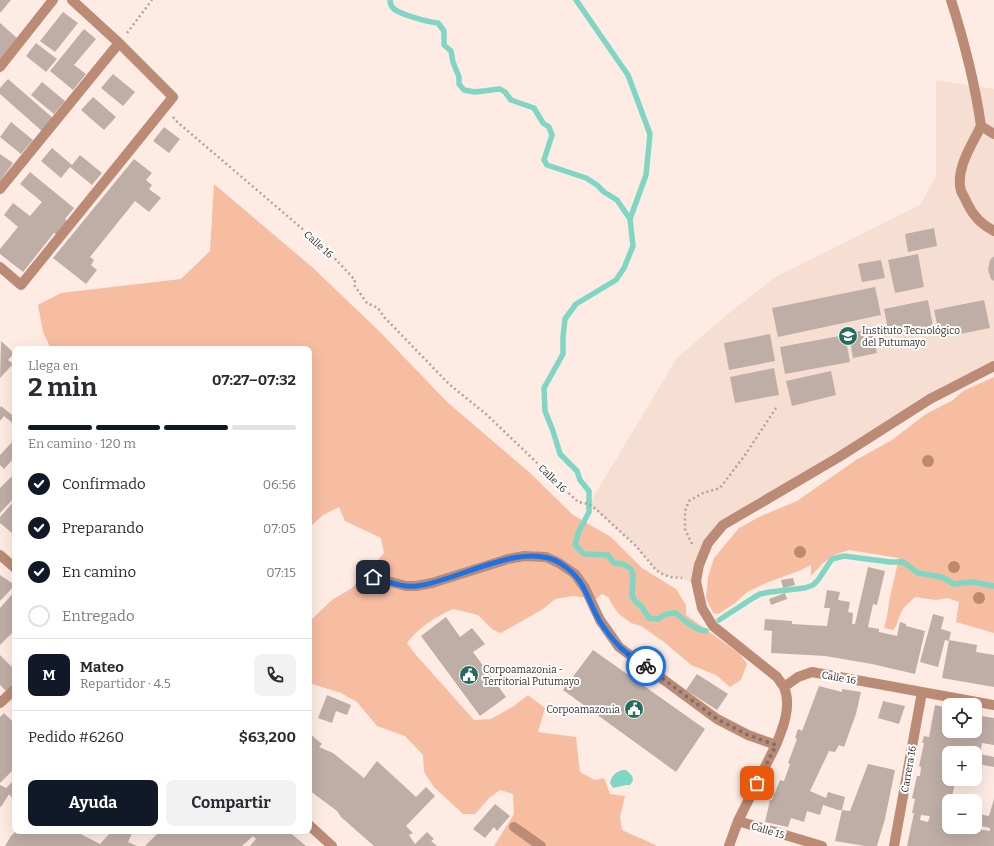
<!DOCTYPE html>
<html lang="es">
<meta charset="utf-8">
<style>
:root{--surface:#fff;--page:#f2f2f3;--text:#2b2b33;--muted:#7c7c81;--line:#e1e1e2;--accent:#111827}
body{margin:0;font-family:Bitter,serif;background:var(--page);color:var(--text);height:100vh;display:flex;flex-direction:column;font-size:15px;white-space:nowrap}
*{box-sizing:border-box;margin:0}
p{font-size:13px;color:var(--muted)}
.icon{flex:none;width:22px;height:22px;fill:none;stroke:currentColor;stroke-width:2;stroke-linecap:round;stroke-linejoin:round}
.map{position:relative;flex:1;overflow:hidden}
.panel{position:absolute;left:12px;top:346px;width:300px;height:488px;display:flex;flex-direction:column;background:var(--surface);border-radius:8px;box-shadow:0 4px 16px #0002}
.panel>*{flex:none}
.controls{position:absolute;left:942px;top:698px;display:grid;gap:8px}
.controls a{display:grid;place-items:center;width:40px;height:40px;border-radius:8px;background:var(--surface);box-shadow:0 4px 16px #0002;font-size:20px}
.pin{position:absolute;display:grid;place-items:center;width:34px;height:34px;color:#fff;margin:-17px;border-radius:8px;box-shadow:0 2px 6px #0006}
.courier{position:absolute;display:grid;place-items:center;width:40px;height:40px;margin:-20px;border:3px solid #1a73e8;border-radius:50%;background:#fff;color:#222;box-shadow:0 1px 5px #0007}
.overview em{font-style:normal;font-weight:700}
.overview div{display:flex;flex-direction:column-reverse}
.overview{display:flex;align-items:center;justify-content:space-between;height:68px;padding:0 16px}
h1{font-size:26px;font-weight:700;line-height:30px}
.bar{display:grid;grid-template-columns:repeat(4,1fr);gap:6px 4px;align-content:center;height:48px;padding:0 16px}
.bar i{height:5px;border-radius:3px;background:var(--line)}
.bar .active{background:var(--accent)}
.bar p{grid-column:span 4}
.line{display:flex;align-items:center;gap:10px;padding:0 16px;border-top:1px solid var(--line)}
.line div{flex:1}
.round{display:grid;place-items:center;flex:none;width:42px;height:42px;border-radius:8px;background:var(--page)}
ol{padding:0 16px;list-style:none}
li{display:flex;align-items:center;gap:12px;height:44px}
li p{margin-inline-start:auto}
li .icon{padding:4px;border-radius:50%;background:var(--accent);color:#fff;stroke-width:4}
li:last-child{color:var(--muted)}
li i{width:22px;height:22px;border:2px solid var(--line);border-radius:50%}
.button{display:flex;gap:8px;margin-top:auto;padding:8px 16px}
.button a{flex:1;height:46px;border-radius:8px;background:var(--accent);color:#fff;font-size:16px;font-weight:700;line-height:46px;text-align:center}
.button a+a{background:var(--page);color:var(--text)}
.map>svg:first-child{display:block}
</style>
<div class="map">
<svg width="994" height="846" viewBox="0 0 994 846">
<rect width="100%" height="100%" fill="#feece4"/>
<path fill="#f7ded2" d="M936 80 994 89V366L723 525 708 543 696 581 689 582 679 577H671L664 575 656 570 636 546 589 504 677 358 728 314 775 277 920 205 936 176Z"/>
<path fill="#f7bda1" d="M214 184 312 267 379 331 447 402 529 472 573 515 611 537 642 568 676 589 686 605V615L740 654 747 664 741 680 730 687 716 675 691 665 664 642 641 626 631 623 619 614 613 606 608 597 602 594 596 599 573 596 555 599 543 609 501 633 493 630 478 615 453 609C434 618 420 626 407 643L416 655 474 720 491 719 514 706 528 695 545 708 538 732 576 737 580 772 595 780 604 778 610 794 625 796 620 817 622 830C634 836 646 840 657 846H494L514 814 513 794 500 790 489 798 475 814H463L434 787 424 772 423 755 405 736 377 726 357 702 341 693 309 683V622L332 600 352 588 384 553 381 538 345 521 339 507 323 515 309 528V349H51L43 332 38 305 61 293 181 279 210 251Z
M994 377V633L956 622 959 602 948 598 936 600 915 597C909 603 903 607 900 615 897 621 897 627 893 630L884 628 887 616 890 597 899 558 849 550 834 555 822 564 811 576V565L801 570 766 583 747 592 734 604 718 614 713 613 706 598 708 577 714 558 739 528 761 516 797 501 856 460 892 440 926 414 953 400 963 391Z"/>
<path fill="#7fd6c2" d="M622 770H626C632 775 636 779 630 785H626L613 788 610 783C612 775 615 773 622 770Z"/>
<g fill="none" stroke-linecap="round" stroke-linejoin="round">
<path stroke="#7fd6c2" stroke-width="5.5" d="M390 0C390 3 391 6 394 9 402 15 428 22 438 23L444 31V45L451 51 453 62 459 77V84L464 90 475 92 500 89 505 92 511 100 534 108 543 123 549 127 552 135 544 160 547 165 586 178 597 185 604 192 617 200 630 219 633 246 624 268 616 280 576 304 565 319 563 337V354L544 388 545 411 553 431 560 454 577 471 580 480 589 491V512L578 533 575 545 584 554 608 555 614 563 623 564 631 569 633 575 632 596 636 602 641 606 649 618 658 619 666 614 676 613 686 622 698 629 706 631
M576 0 628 75 650 134 646 175 630 219
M719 620 753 598 760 594 770 592 805 588 813 585 818 580 832 559 844 556 890 562H903L918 573 942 577 954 584 972 582 994 586"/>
</g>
<path fill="#bfaea6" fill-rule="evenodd" d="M0 0H11L0 13Z
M63 12 78 23 55 52 40 41Z
M0 23 17 38 0 60Z
M84 29 96 39 74 65 86 74 73 90 50 71Z
M36 43 57 59 46 72 26 56Z
M113 74 135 92 123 106 101 88Z
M8 79 54 119 43 132 0 94V88Z
M42 82 65 101 54 114 31 95Z
M93 97 116 117 104 130 81 110Z
M11 122 33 140 21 154 0 137Z
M164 127 180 139 169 153 153 141Z
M52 148 72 165 80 155 102 173 92 185 70 167 61 178 41 161Z
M0 154 13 163 0 181Z
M134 159 152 173 146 180 152 185 149 189 161 198 149 212 135 201 90 257 94 260 91 265 97 270 86 284 53 258Z
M30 172 74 208 65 219 67 221 57 235 54 233 23 272 0 254V249L18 227 4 215 13 203 30 216 42 202 20 184Z
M934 228 937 246 908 252 905 234Z
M918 254 924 287 895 293 888 260Z
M994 256V281L991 279 988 270 990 260Z
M881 260 885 278 862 282 858 264Z
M875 287 881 315 778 337 772 308Z
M928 300 933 326 889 335 884 309Z
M984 300 990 328 940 338 934 310Z
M872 329 877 353 853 358 849 333Z
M770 334 775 361 729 370 724 343Z
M845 335 850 362 785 374 780 347Z
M1 341 14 353 8 360 13 364 0 378Z
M774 368 779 395 735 403 730 377Z
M831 371 836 395 792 406 786 381Z
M1 406 12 415 15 411V425L4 416 0 421V408Z
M14 440 15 441V457L4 469 0 465V455Z
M15 473V497L0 513V488Z
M15 500V529L12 533 0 523V517Z
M868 567 885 571 877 605 873 604 868 627 879 629V632L897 636 900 622 906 624V626L925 631 915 674 872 664 825 656 771 653 772 631 764 630 765 619 792 621V624L827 626 830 608H824L827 590 840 592 838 600 850 602 848 612 853 613 852 624H855Z
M0 575 15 585 0 601Z
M793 578 795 585 783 588 781 580Z
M15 591V630L0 645V608Z
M785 593 787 599 771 605 769 599Z
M933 614 944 617 941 629 951 632 949 641 945 640 938 667 920 662Z
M446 617 460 637 472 628 485 644 473 652 506 697 480 716 421 636Z
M949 640 977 645 976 652 994 655V687L942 678Z
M593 650 705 729 676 772 563 690Z
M0 655 15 670V683L6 691 0 685Z
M697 674 728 694 717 710 686 690Z
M819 686 842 692V689L861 692 856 714 844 747 839 745 835 752 829 751 810 791 826 798 828 792 845 797 842 810 850 811 868 764 895 770 885 819 877 846H865L835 841 842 810H838L823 805 820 815 807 811 804 822 791 818 788 827 765 822 770 800H772L780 780 784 781 790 764 788 763 797 739 795 738 798 729 802 731Z
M327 695 351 705 347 715 336 711 332 723 318 718Z
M883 701 905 706 899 724 878 718Z
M935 705 949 708V731H975V715L994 718V745L982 743 980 754H978L976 763 975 753H949V779H954L953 783H955L951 801H949V811L946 827 952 828V829L964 832 965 827 990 831V828L975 825V802L980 803 978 814 989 816 994 799V846H907L914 813H912L915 799 912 798 917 776H920L921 767 919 766 924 743H922L924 736 929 737ZM921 815 930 816 928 822 920 820Z
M4 713 15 724V768L0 783V717Z
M309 733 322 744 319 747 333 753 364 778 377 761 416 797 426 787 435 796 406 826 413 833 409 835 415 844 427 832 434 839 431 841 437 846H374L341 817 337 811 309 790Z
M980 754 994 757V767L978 764Z
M15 779V801L9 794 1 807 0 806V785L6 788Z
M495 804 510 816 497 831 494 827 485 838 473 829Z
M16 831H75L100 844 112 831H130L132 833 128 842 137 846H5L11 836Z
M160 831H194L191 836 195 831H288L306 846H250L256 839 253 836 242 846H145Z"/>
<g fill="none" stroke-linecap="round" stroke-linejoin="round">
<path stroke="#afa29c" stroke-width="2.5" stroke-dasharray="2 3" stroke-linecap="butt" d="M127 33 152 0
M173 117 175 120 326 249 355 280 354 285 367 303 378 308 384 317 450 385 486 414 578 502 589 504 598 511 636 546 656 570 664 575 671 577 682 578
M692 544 685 529V511L689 501 703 493 720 488 745 455 776 408"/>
<path stroke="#bb8b75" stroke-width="10" d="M951 0C964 41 975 83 981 126L994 134
M0 67 53 0
M981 126C972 145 955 169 961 191 963 195 966 200 968 205 974 217 982 225 994 231
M0 189 119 43
M0 267 21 285 173 97 119 43 72 0
M0 555 15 568
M373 577 406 586H416L432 583 508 559 524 556 546 557 559 563 575 574 585 588 600 620 619 647 717 719 748 735 776 745
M784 687 798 677 812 672 994 705
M0 703 15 689
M738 821 822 846
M309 825 332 846
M514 827 541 846
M729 846 738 821 776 745C783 728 792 706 784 687 782 684 779 680 777 677L713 626 702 608 696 581 699 565 708 543 723 525 839 457 930 399 994 366
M894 846 922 692"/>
</g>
<g fill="#bd8a6c">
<circle cx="928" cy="461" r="6"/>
<circle cx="800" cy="552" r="6"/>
<circle cx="954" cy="567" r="6"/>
<circle cx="979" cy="598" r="6"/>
</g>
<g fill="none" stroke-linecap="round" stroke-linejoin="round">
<path stroke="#7d726d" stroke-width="4" stroke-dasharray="0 7.2" d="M646 666 717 719 748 735 776 745 757 783"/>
<path stroke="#1a73e8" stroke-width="5" d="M373 577C388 581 402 588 417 586 458 581 522 540 560 563 585 579 586 596 599 620 604 628 612 639 619 646 626 654 637 660 646 666"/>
</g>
<defs>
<symbol id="university-disc" viewBox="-11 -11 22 22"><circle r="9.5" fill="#276b5e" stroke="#fff"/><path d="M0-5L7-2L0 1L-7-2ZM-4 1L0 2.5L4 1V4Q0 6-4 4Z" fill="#fff"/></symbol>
<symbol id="civic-disc" viewBox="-11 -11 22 22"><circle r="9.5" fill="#276b5e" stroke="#fff"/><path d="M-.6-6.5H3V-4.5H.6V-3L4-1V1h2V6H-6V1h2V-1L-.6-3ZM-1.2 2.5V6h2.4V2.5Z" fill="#fff"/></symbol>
</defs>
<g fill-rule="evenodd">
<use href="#university-disc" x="837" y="325" width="22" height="22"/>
<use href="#civic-disc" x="458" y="664" width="22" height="22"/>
<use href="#civic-disc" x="623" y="698" width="22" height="22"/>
</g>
<g text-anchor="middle" stroke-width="4" stroke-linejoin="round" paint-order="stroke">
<g font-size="10" fill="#37302d" stroke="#fff">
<text transform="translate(319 244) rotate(42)" y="4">Calle 16</text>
<text transform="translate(553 478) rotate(44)" y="4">Calle 16</text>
<text transform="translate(839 677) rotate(10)" y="4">Calle 16</text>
<text transform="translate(908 769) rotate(-80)" y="4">Carrera 16</text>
<text transform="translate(768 830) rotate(17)" y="4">Calle 15</text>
</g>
<g font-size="10" fill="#37302d" stroke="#fff" text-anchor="start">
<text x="862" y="334">Instituto Tecnológico<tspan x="862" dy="12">del Putumayo</tspan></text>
<text x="483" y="673">Corpoamazonia -<tspan x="483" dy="12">Territorial Putumayo</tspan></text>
<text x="620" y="713" text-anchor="end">Corpoamazonia</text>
</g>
</g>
</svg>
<div class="controls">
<a><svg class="icon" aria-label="locate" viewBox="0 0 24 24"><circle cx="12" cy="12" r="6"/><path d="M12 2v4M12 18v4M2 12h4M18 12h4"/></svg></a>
<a>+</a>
<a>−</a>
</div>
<div class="pin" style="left:757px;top:783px;background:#ea580c"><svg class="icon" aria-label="bag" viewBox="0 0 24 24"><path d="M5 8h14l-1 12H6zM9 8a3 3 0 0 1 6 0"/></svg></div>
<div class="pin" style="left:373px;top:577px;background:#1f2937"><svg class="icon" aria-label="home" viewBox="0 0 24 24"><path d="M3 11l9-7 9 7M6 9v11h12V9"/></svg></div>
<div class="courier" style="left:646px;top:666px"><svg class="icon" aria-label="bike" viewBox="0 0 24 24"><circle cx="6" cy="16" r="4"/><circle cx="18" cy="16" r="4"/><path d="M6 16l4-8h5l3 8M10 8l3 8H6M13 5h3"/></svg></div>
<section class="panel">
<div class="overview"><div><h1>2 min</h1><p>Llega en</p></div><em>07:27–07:32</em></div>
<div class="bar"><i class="active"></i><i class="active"></i><i class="active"></i><i></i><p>En camino · 120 m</p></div>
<ol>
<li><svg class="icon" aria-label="check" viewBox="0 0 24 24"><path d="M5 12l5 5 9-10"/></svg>Confirmado<p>06:56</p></li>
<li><svg class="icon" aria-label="check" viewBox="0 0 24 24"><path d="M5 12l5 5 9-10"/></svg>Preparando<p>07:05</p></li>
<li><svg class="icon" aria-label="check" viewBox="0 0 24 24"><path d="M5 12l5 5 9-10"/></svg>En camino<p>07:15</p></li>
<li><i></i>Entregado</li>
</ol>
<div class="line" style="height:72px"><b class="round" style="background:var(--accent);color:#fff">M</b><div><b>Mateo</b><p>Repartidor · 4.5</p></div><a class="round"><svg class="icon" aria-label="phone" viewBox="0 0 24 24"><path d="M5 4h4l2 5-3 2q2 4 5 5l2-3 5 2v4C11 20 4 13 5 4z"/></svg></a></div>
<div class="line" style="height:52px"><div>Pedido #6260</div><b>$63,200</b></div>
<div class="button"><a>Ayuda</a><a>Compartir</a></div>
</section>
</div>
